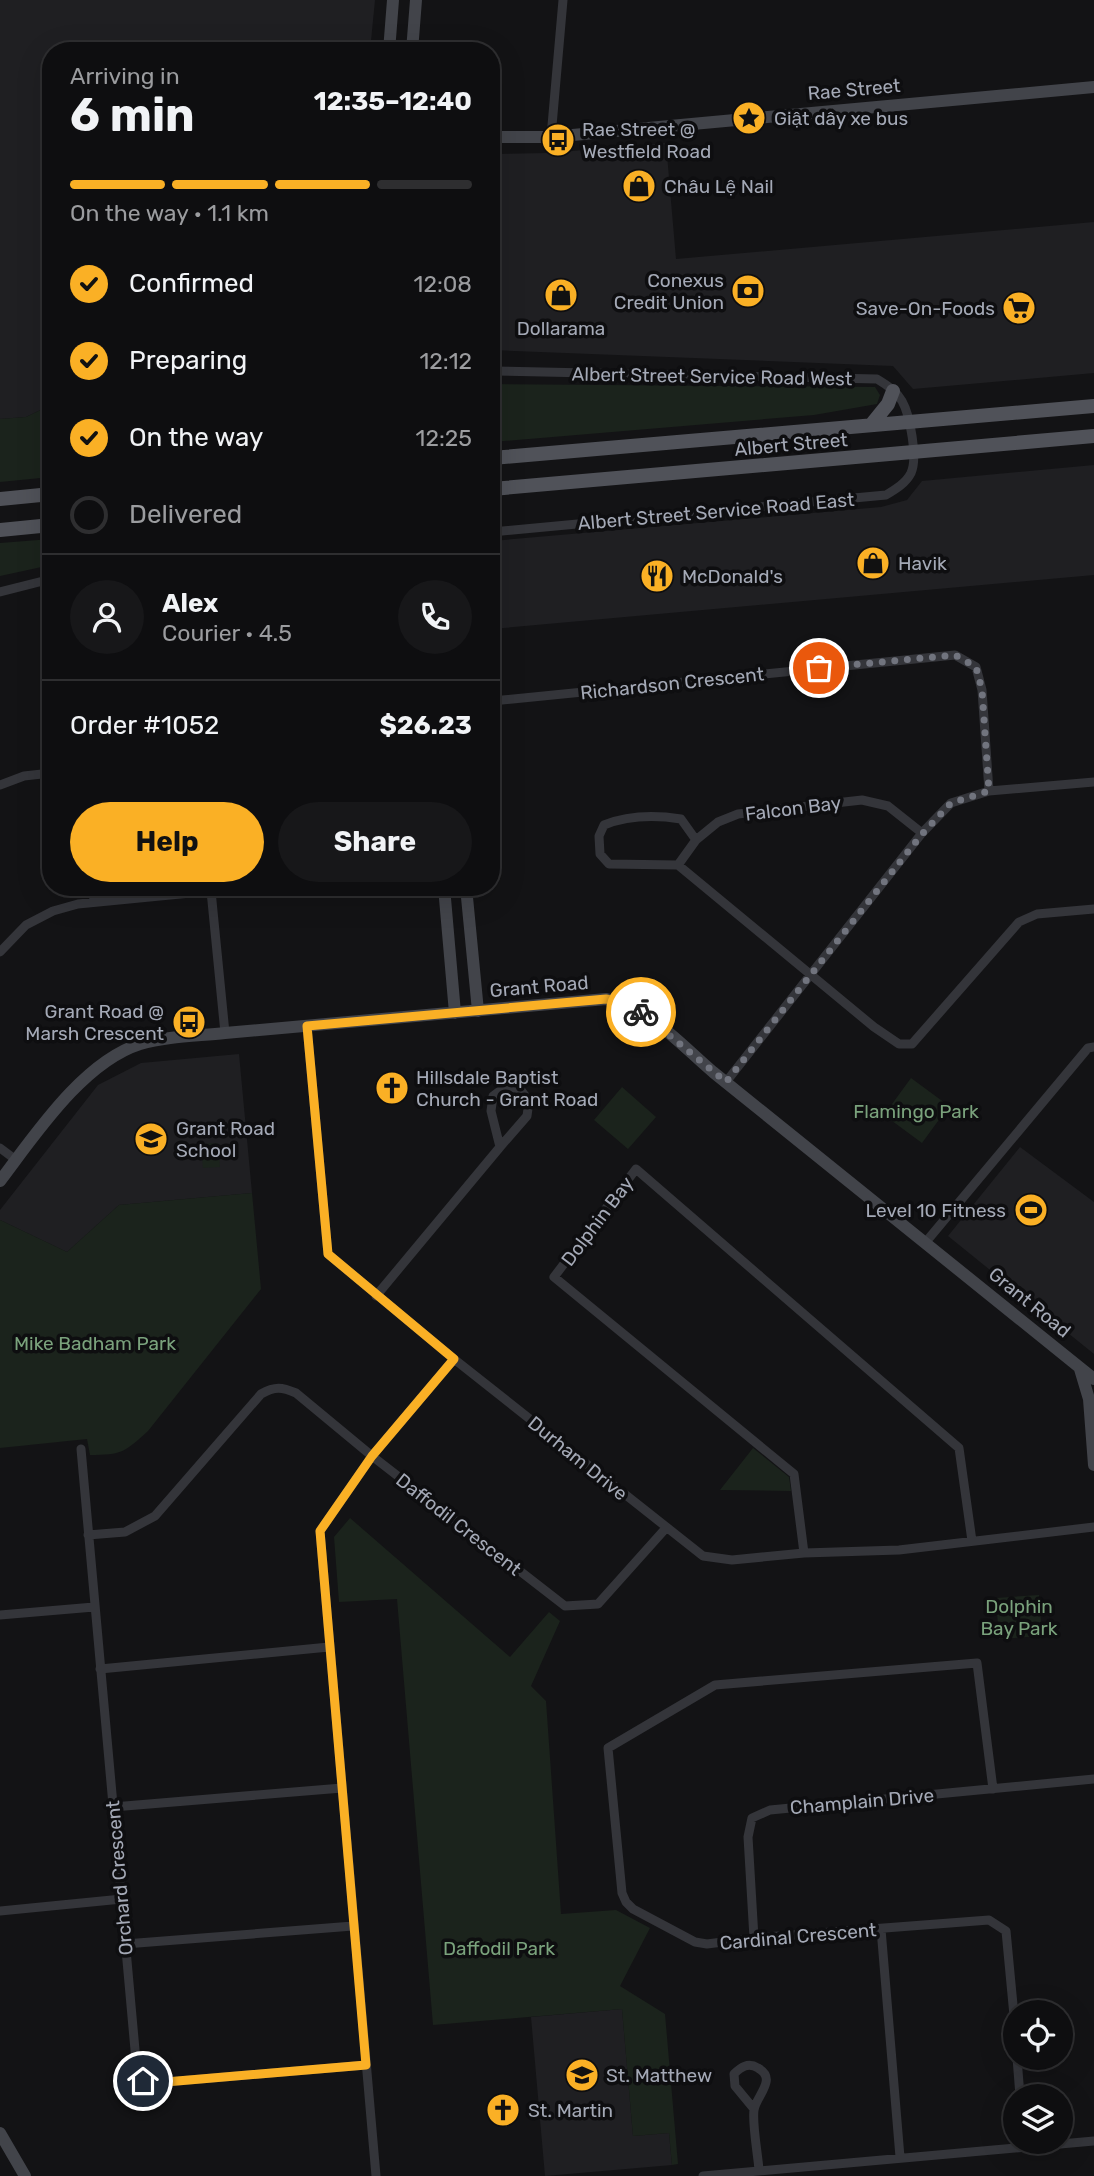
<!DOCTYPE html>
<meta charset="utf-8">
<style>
:root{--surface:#0e0e10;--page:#171719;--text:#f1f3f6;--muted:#9b9c9f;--line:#2e2e30;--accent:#fab025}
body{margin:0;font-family:Rubik,sans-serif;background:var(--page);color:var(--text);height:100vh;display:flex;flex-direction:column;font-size:26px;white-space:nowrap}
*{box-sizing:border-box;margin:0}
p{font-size:23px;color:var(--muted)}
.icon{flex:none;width:38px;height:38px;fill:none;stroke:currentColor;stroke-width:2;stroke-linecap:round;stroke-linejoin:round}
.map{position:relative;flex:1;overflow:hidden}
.panel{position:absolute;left:42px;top:42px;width:458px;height:854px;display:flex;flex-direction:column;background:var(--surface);border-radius:28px;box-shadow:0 7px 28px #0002,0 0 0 2px var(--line)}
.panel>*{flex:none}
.controls{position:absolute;left:1003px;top:2000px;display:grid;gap:14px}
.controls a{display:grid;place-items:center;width:70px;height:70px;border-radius:50%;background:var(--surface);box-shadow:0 7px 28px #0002,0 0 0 2px var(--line);font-size:35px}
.pin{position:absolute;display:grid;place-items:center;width:60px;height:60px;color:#fff;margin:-30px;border:4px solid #fff;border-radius:50%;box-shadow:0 2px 7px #0007}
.courier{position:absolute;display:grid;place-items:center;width:70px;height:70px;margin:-35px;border:5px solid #fab025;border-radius:50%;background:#fff;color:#222;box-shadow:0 2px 9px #0007}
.overview em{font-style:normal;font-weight:700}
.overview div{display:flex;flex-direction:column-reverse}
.overview{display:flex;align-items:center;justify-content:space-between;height:119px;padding:0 28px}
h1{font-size:46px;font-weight:700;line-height:52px}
.bar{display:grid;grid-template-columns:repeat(4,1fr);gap:10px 7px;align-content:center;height:84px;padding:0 28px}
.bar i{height:9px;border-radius:5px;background:var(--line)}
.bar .on{background:var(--accent)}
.bar p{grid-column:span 4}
.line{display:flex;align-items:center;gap:18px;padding:0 28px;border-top:2px solid var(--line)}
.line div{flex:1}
.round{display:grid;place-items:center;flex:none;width:74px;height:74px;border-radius:37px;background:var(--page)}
ol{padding:0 28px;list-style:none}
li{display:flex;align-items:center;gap:21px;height:77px}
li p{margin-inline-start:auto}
li .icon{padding:7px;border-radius:50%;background:var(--accent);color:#111;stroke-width:4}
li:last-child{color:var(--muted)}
li i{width:38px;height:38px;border:4px solid var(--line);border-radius:50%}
.primary-button{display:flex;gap:14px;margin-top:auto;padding:14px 28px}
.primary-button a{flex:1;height:80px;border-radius:42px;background:var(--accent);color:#111;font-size:28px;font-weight:700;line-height:80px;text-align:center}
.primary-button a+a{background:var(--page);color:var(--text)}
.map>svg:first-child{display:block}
</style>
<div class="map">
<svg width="1094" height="2176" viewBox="0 0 1094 2176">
<rect width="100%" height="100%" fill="#131315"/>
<path fill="#1f1f22" d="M0 0H375L370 51H51V405L26 417 0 419Z
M666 143 676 259 1094 222V373L913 389 893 366 492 350V154L549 153Z
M1094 465V575L492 629V541L881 507 907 500 922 481Z
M239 1054 252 1193 119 1205 67 1252 0 1220V1210L98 1085 141 1063Z
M1020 1147 1094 1202V1354L948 1236Z
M622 2009 633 2136 669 2133 672 2165 545 2176 531 2017Z"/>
<path fill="#1b231c" d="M492 384 875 387 880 395 877 404 814 415 492 442Z
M51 405V477L0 482V419L26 417Z
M51 539V565L0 576V543Z
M911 1078 949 1106 922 1143 884 1115Z
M622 1087 656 1117 628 1149 594 1120Z
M218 1143 220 1167 203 1168 201 1144Z
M252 1193 261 1289 148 1431C125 1452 122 1455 90 1455L87 1439 0 1448V1220L67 1252 119 1205Z
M753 1448 789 1477 791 1491 720 1490Z
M350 1518 510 1657 549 1612 560 1621 531 1686 546 1701 561 1914 616 1910 650 1928 620 1986 665 2014 678 2164 672 2165 669 2133 633 2136 622 2009 433 2025 397 1599 339 1602 334 1537Z
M1039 1595 1042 1636 999 1639 996 1598Z"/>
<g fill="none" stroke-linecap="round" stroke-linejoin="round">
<path stroke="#34353a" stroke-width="9" d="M551 137 563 0
M492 371 877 379C887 385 896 391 902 401 910 415 918 458 911 473 906 483 896 489 886 495L492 532
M0 592 51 579
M492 701 955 655 976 667 982 690 989 791
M0 785 24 776 51 773
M922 833 888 806 862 800 738 814 718 822 696 840 678 865 874 1027 899 1044H912L1019 922 1037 914 1094 909
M678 865 609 864 600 854 599 836 604 825C629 815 655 815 681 819L696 840
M93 887 94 902
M211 891 225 1033
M0 952 26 925 53 911 78 904 211 891 289 887
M307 1026 328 1254 454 1359 703 1556 732 1560 804 1553 899 1550 1094 1527
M726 1082 922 833 951 803 989 791 1094 782
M505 1087 520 1089 529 1101 527 1116 500 1147 491 1111 493 1096Z
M0 1148 16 1160
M925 1243 1088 1048 1094 1047
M376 1296 500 1147
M81 1449 137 2072 143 2081 154 2083 366 2065
M88 1535 125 1532 155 1516 261 1394C275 1386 282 1387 296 1393L372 1456 565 1606 598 1604 666 1528
M804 1553 794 1474 554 1277 636 1169 959 1448 972 1541
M0 1615 94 1607
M100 1669 329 1647
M993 1789 977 1663 715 1685 608 1748 622 1893 626 1902 633 1909 695 1942 707 1944 754 1938 989 1920 1006 1931 1015 2026
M113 1807 342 1788
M0 1911 122 1899
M881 1929 900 2157
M754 1938 748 1837 752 1818 770 1810 1094 1779
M125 1944 353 1926
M1017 2058 1020 2096
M754 2109 735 2086 734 2074C741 2067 748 2062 758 2068 778 2079 756 2096 754 2110 752 2124 758 2155 759 2170
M376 2176 320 1531 372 1456 454 1359
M703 2176 1094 2141"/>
<path stroke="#42444a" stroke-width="12" d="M389 51 393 0
M412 51 416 0
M492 137H551L1094 87
M444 887 455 1013
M466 887 478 1011
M0 1181C35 1135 83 1062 140 1044 167 1036 197 1036 225 1033L606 999C649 1007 681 1045 713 1072L1094 1379
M1080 1369 1089 1399 1094 1465
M0 2133 25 2176"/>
<path stroke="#505259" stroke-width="14" d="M871 425 888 404 893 391
M492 458 1094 406
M492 489 1094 436
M0 499 51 494
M0 530 51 525"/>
</g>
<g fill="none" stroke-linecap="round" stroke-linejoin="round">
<path stroke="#71747e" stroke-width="7" stroke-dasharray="0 12.6" d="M641 1012 726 1082 922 834 951 803 989 791 982 690 976 667 955 655 819 668"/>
<path stroke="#fab025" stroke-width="9" d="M143 2081 154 2083 366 2065 320 1531 372 1456 454 1359 328 1254 307 1026 606 999 622 1002 641 1012"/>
</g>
<defs>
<symbol id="sight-disc" viewBox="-11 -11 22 22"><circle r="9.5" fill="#fab025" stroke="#0e0e10"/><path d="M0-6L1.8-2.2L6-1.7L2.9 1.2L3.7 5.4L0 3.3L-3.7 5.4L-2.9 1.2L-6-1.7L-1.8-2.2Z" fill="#111"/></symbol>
<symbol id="bus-disc" viewBox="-11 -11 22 22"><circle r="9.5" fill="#fab025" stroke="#0e0e10"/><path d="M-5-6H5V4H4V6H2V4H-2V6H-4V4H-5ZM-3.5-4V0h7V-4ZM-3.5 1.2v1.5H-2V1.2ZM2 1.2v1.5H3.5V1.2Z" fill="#111"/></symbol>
<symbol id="shop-disc" viewBox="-11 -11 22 22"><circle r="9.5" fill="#fab025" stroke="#0e0e10"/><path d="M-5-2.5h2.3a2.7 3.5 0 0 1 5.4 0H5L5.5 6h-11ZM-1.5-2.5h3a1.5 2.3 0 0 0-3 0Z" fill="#111"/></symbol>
<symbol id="bank-disc" viewBox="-11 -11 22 22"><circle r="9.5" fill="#fab025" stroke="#0e0e10"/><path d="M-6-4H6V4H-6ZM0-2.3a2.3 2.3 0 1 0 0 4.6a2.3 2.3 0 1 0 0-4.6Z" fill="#111"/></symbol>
<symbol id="supermarket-disc" viewBox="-11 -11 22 22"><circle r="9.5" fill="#fab025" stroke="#0e0e10"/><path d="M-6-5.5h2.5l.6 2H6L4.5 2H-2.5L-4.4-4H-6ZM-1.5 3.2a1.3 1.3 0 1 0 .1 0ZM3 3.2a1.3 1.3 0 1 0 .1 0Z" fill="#111"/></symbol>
<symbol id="restaurant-disc" viewBox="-11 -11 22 22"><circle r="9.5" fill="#fab025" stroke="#0e0e10"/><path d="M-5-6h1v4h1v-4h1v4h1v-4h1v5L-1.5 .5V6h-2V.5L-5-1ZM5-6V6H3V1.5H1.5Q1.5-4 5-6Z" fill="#111"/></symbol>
<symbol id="church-disc" viewBox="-11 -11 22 22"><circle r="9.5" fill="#fab025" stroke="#0e0e10"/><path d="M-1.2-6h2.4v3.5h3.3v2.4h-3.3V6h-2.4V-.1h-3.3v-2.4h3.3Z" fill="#111"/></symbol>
<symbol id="school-disc" viewBox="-11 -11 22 22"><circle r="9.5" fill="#fab025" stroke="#0e0e10"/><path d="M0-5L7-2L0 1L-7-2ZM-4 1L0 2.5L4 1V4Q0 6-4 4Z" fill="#111"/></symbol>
<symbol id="stadium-disc" viewBox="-11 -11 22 22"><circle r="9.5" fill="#fab025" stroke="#0e0e10"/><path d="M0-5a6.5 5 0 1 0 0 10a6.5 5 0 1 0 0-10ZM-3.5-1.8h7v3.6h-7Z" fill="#111"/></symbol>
</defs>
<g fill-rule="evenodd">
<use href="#sight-disc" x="730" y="99" width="38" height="38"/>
<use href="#bus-disc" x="539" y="121" width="38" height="38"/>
<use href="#shop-disc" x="620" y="167" width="38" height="38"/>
<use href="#bank-disc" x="729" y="272" width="38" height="38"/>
<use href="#shop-disc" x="542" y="276" width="38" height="38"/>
<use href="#supermarket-disc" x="1000" y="289" width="38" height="38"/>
<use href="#shop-disc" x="854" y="544" width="38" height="38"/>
<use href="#restaurant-disc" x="638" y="557" width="38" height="38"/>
<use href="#bus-disc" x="170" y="1003" width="38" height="38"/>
<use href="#church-disc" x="373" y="1069" width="38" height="38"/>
<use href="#school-disc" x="132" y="1120" width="38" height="38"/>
<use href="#stadium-disc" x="1012" y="1191" width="38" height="38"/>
<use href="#school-disc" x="563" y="2056" width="38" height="38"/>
<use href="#church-disc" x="484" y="2091" width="38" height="38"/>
</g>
<g text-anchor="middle" stroke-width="7" stroke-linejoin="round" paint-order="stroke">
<g font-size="19" fill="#a4a9b6" stroke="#0e0e10">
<text transform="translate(854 89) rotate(-5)" y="7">Rae Street</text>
<text transform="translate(712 376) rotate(1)" y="7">Albert Street Service Road West</text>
<text transform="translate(791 444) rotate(-5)" y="7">Albert Street</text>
<text transform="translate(716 511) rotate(-5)" y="7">Albert Street Service Road East</text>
<text transform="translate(672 683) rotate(-6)" y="7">Richardson Crescent</text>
<text transform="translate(793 808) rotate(-7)" y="7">Falcon Bay</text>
<text transform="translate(539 986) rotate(-5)" y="7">Grant Road</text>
<text transform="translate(597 1221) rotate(-53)" y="7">Dolphin Bay</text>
<text transform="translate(1030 1302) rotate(39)" y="7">Grant Road</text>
<text transform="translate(578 1458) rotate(39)" y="7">Durham Drive</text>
<text transform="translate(459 1524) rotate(38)" y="7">Daffodil Crescent</text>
<text transform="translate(862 1801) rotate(-5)" y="7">Champlain Drive</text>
<text transform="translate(119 1878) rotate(-95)" y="7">Orchard Crescent</text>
<text transform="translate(798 1936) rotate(-5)" y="7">Cardinal Crescent</text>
</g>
<g font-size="19" fill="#a4a9b6" stroke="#0e0e10" text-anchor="start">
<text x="774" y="125">Giật dây xe bus</text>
<text x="582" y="136">Rae Street @<tspan x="582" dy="22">Westfield Road</tspan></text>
<text x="664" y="193">Châu Lệ Nail</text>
<text x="724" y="287" text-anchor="end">Conexus<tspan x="724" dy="22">Credit Union</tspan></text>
<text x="995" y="315" text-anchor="end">Save-On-Foods</text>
<text x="561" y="335" text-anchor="middle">Dollarama</text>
<text x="898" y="570">Havik</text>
<text x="682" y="583">McDonald's</text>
<text x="164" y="1018" text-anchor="end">Grant Road @<tspan x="164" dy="22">Marsh Crescent</tspan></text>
<text x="416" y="1084">Hillsdale Baptist<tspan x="416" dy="22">Church - Grant Road</tspan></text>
<text x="176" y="1135">Grant Road<tspan x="176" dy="22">School</tspan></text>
<text x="1006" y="1217" text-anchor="end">Level 10 Fitness</text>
<text x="606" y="2082">St. Matthew</text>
<text x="528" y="2117">St. Martin</text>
</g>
<g font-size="19" fill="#7aa27c" stroke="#0e0e10">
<text x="916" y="1118">Flamingo Park</text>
<text x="95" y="1350">Mike Badham Park</text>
<text x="1019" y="1613">Dolphin<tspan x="1019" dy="22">Bay Park</tspan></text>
<text x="499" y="1955">Daffodil Park</text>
</g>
</g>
</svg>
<div class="controls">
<a><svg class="icon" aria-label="locate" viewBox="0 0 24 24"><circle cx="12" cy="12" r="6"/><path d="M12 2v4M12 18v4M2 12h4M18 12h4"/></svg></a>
<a><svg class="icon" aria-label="layers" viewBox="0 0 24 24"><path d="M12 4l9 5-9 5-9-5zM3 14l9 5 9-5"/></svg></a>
</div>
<div class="pin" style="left:819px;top:668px;background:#ea580c"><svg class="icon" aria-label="bag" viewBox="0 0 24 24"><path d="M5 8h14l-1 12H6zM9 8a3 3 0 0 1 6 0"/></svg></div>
<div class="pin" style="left:143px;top:2081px;background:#1f2937"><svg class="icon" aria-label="home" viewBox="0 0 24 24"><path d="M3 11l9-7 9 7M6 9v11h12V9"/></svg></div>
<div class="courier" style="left:641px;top:1012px"><svg class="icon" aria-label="bike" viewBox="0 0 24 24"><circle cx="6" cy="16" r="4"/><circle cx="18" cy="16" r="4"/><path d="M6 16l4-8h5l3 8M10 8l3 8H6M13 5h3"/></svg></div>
<section class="panel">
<div class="overview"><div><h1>6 min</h1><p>Arriving in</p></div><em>12:35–12:40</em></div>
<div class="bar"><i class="on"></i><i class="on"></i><i class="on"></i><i></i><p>On the way · 1.1 km</p></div>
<ol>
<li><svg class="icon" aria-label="check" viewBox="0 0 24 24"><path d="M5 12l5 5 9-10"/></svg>Confirmed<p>12:08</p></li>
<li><svg class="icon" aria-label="check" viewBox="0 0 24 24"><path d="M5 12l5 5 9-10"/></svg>Preparing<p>12:12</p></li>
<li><svg class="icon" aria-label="check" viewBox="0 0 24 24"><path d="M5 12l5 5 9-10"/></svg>On the way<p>12:25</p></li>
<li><i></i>Delivered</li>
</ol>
<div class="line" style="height:126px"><a class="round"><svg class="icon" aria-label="person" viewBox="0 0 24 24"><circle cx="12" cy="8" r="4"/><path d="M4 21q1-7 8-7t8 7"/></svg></a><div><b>Alex</b><p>Courier · 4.5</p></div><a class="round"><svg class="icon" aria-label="phone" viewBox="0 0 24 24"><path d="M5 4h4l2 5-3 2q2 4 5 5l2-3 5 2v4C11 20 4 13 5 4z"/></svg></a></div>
<div class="line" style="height:91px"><div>Order #1052</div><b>$26.23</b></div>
<div class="primary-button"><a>Help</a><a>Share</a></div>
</section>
</div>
